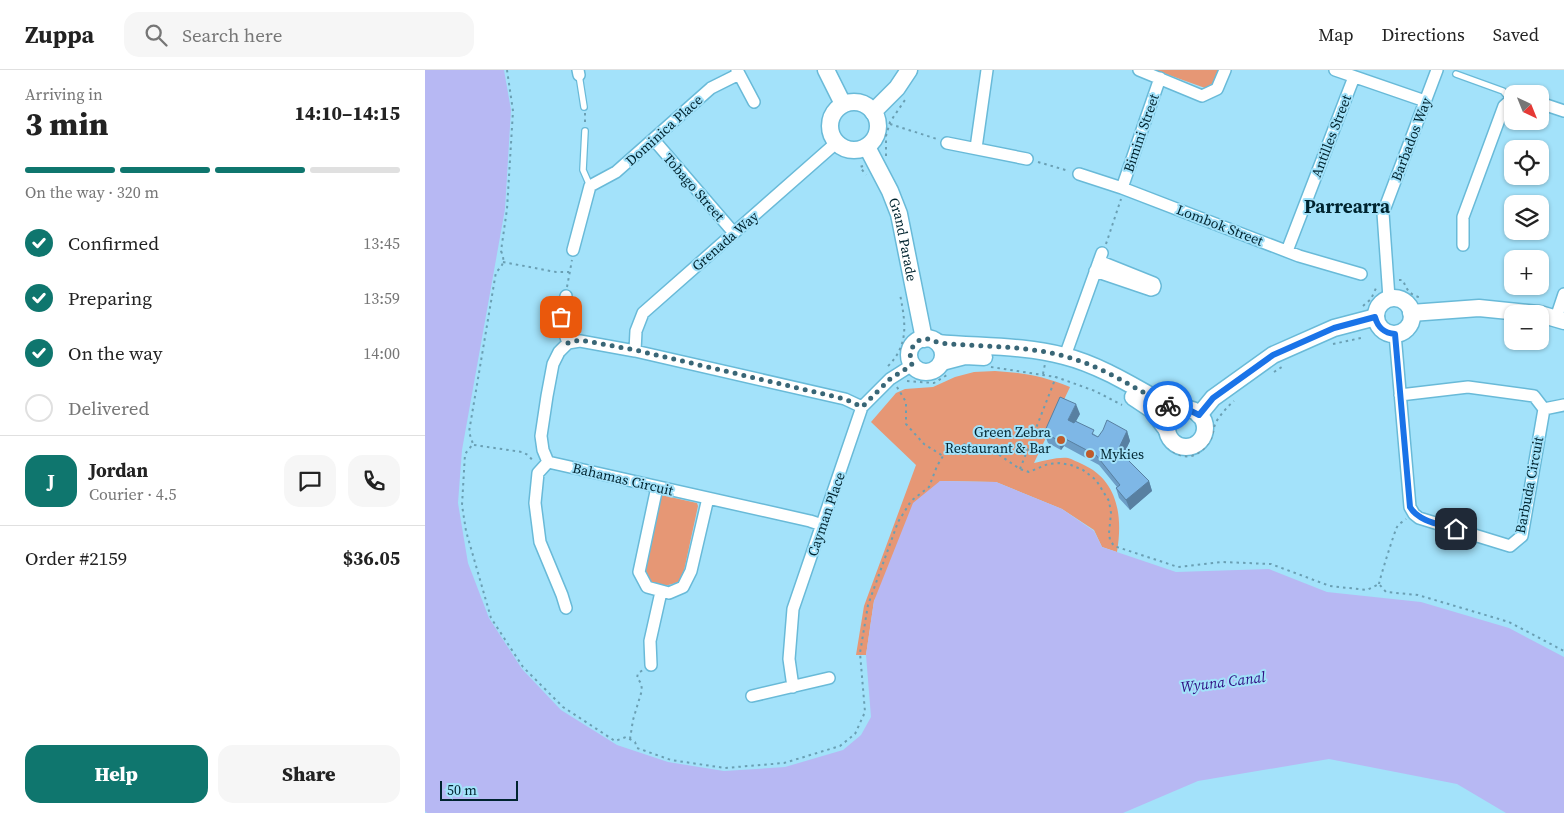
<!DOCTYPE html>
<meta charset="utf-8">
<style>
:root{--surface:#fff;--page:#f6f6f6;--text:#222;--muted:#767676;--line:#e0e0e0;--accent:#0f766e}
body{margin:0;font-family:"Source Serif 4",serif;background:var(--page);color:var(--text);height:100vh;display:flex;flex-direction:column;font-size:19px;white-space:nowrap}
*{box-sizing:border-box;margin:0}
p{font-size:16px;color:var(--muted)}
.icon{flex:none;width:28px;height:28px;fill:none;stroke:currentColor;stroke-width:2;stroke-linecap:round;stroke-linejoin:round}
.map{position:relative;flex:1;overflow:hidden}
.details{display:flex;flex-direction:column;background:var(--surface);width:425px}
.details>*{flex:none}
.needle{width:32px;rotate:137deg}
.controls{position:absolute;left:1079px;top:15px;display:grid;gap:10px}
.controls a{display:grid;place-items:center;width:45px;height:45px;border-radius:10px;background:var(--surface);box-shadow:0 1px 4px #0004;font-size:25px}
.scale{position:absolute;left:15px;bottom:12px;width:78px;box-sizing:border-box;padding-left:5px;border:2px solid #00242f;border-top:0;font-size:14px;line-height:18px;white-space:nowrap;color:#00242f;-webkit-text-stroke:4px #a3e2fa;paint-order:stroke}
.pin{position:absolute;display:grid;place-items:center;width:42px;height:42px;color:#fff;margin:-21px;border-radius:10px;box-shadow:0 2px 8px #0006}
.courier{position:absolute;display:grid;place-items:center;width:50px;height:50px;margin:-25px;border:4px solid #1a73e8;border-radius:50%;background:#fff;color:#222;box-shadow:0 1px 6px #0007}
.head em{font-style:normal;font-weight:800}
.head div{display:flex;flex-direction:column-reverse}
.head{display:flex;align-items:center;justify-content:space-between;height:85px;padding:0 25px}
h1{font-size:32px;font-weight:800;line-height:38px}
.bar{display:grid;grid-template-columns:repeat(4,1fr);gap:8px 5px;align-content:center;height:60px;padding:0 25px}
.bar i{height:6px;border-radius:4px;background:var(--line)}
.bar .current{background:var(--accent)}
.bar p{grid-column:span 4}
.line{display:flex;align-items:center;gap:12px;padding:0 25px;border-top:1px solid var(--line)}
.line div{flex:1}
.round{display:grid;place-items:center;flex:none;width:52px;height:52px;border-radius:15px;background:var(--page)}
ol{padding:0 25px;list-style:none}
li{display:flex;align-items:center;gap:15px;height:55px}
li p{margin-inline-start:auto}
li .icon{padding:5px;border-radius:50%;background:var(--accent);color:#fff;stroke-width:4}
li:last-child{color:var(--muted)}
li i{width:28px;height:28px;border:2px solid var(--line);border-radius:50%}
.cta{display:flex;gap:10px;margin-top:auto;padding:10px 25px}
.cta a{flex:1;height:58px;border-radius:15px;background:var(--accent);color:#fff;font-size:20px;font-weight:800;line-height:58px;text-align:center}
.cta a+a{background:var(--page);color:var(--text)}
header{display:flex;align-items:center;gap:30px;box-sizing:border-box;height:70px;padding:0 25px;background:var(--surface);border-bottom:1px solid var(--line)}
header strong{font-size:24px}
nav{display:flex;gap:28px;margin-inline-start:auto;font-size:18px}
.search{width:350px;height:45px;background:var(--page);display:flex;align-items:center;gap:12px;box-sizing:border-box;padding:0 18px;border-radius:15px;color:var(--muted);font-size:19px}
main{display:flex;flex:1;min-height:0}
.map>svg:first-child{display:block}
</style>
<header>
<strong>Zuppa</strong>
<div class="search"><svg class="icon" aria-label="search" viewBox="0 0 24 24"><circle cx="10" cy="10" r="6"/><path d="M15 15l6 6"/></svg>Search here</div>
<nav><a>Map</a><a>Directions</a><a>Saved</a></nav>
</header>
<main>
<section class="details">
<div class="head"><div><h1>3 min</h1><p>Arriving in</p></div><em>14:10–14:15</em></div>
<div class="bar"><i class="current"></i><i class="current"></i><i class="current"></i><i></i><p>On the way · 320 m</p></div>
<ol>
<li><svg class="icon" aria-label="check" viewBox="0 0 24 24"><path d="M5 12l5 5 9-10"/></svg>Confirmed<p>13:45</p></li>
<li><svg class="icon" aria-label="check" viewBox="0 0 24 24"><path d="M5 12l5 5 9-10"/></svg>Preparing<p>13:59</p></li>
<li><svg class="icon" aria-label="check" viewBox="0 0 24 24"><path d="M5 12l5 5 9-10"/></svg>On the way<p>14:00</p></li>
<li><i></i>Delivered</li>
</ol>
<div class="line" style="height:90px"><b class="round" style="background:var(--accent);color:#fff">J</b><div><b>Jordan</b><p>Courier · 4.5</p></div><a class="round"><svg class="icon" aria-label="chat" viewBox="0 0 24 24"><path d="M4 5h16v11H9l-5 4z"/></svg></a><a class="round"><svg class="icon" aria-label="phone" viewBox="0 0 24 24"><path d="M5 4h4l2 5-3 2q2 4 5 5l2-3 5 2v4C11 20 4 13 5 4z"/></svg></a></div>
<div class="line" style="height:65px"><div>Order #2159</div><b>$36.05</b></div>
<div class="cta"><a>Help</a><a>Share</a></div>
</section>
<div class="map">
<svg width="1139" height="743" viewBox="0 0 1139 743">
<rect width="100%" height="100%" fill="#a3e2fa"/>
<path fill="#e69775" d="M730 0H795L790 12 780 18Z
M570 301C600 303 617 306 645 317L609 393C620 391 631 387 643 388 647 389 652 392 657 394 693 410 698 446 692 482L677 477 669 460 637 439 571 412 515 411 449 531 441 585H431L439 536 491 395 446 352 471 323 480 319 508 317 530 307 549 302Z
M236 425 272 433 273 436 257 510C240 518 230 519 218 504Z"/>
<path fill="#b7b8f3" d="M0 0H79L86 40 80 139 37 380 33 433 43 493 64 548 97 599 136 640 192 675 243 692 299 701 360 697 418 680 436 665 446 647 441 585 449 531 488 433 515 411 571 412 637 439 669 461 677 477 751 502 844 499 902 522 996 532 1084 558 1139 587V743H1081L1032 714 904 689 773 711 698 743H2L0 741Z"/>
<g fill="none" stroke-linecap="round" stroke-linejoin="round">
<defs>
<path id="lane" d="M1031 4 1078 21 1085 29
M154 5 159 37
M160 61 158 100 165 116"/>
<path id="street" d="M153 0 154 5
M312 0 329 32
M714 0 777 26 792 19 800 0
M910 0 1000 31
M1115 33 1139 41
M229 70 309 163
M522 73 602 89
M551 78 562 0
M654 104 697 118 874 186 936 204
M697 118 735 8
M1038 175V147L1079 36 1088 28
M148 180 165 116 191 102 286 18 314 4
M862 181 929 7
M670 201 726 220 729 219 730 216 729 213 674 191
M141 226C137 246 136 254 143 273
M964 228 958 143 1012 0
M1131 248 1139 224
M970 264 985 437 989 444 994 448 1085 476 1097 466 1119 339 1109 326 1043 317 975 325
M210 281 211 261 218 243 411 73
M640 286 677 183
M1119 339 1139 335
M123 392 118 380 116 366 122 326 128 294 134 282 143 273 155 271 210 281 420 329 437 337
M123 392 385 451 397 455
M123 392 113 403 110 433 115 472 137 525 141 538
M232 417 214 502 222 517 244 523 258 517 266 501 283 428
M226 595 225 571 236 522
M368 617 364 589 368 539 437 337 465 309 487 295
M327 626 404 608"/>
<g id="secondary">
<path d="M401 0 418 34"/>
<circle cx="429" cy="56" r="24"/>
<path d="M448 42 472 18 484 0"/>
<path id="s1" d="M442 77 465 121 474 144 499 269"/>
<circle cx="969" cy="246" r="18"/>
<path d="M986 243 1054 238 1113 244"/>
<path d="M1115 244 1139 251"/>
<circle cx="501" cy="285" r="17"/>
<path d="M513 273C555 277 598 275 639 286 679 296 717 322 753 341"/>
<path d="M517 292 540 286 559 287"/>
<path d="M708 327 726 339 742 360"/>
<circle cx="761" cy="358" r="19"/>
<path d="M774 345 788 328 848 285 909 258 951 247"/>
</g>
</defs>
<use href="#lane" stroke="#69bad8" stroke-width="8"/>
<use href="#street" stroke="#69bad8" stroke-width="14"/>
<use href="#secondary" stroke="#69bad8" stroke-width="19"/>
<path stroke="#6a9fb3" stroke-width="2" stroke-dasharray="2.5 4" stroke-linecap="butt" d="M82 0 88 41 82 139 76 181C80 190 79 195 71 202L44 362 48 374 40 384 37 435 41 461 66 548 98 597 138 637 190 671 201 667 210 672 212 678 246 690 300 698 359 693 415 676 430 664 440 642 435 583 443 535 473 452 486 431 504 417 512 396 518 386 532 377 543 373 564 378 595 399 604 402 623 394 634 393 646 395 658 400 671 410 684 431 686 443 684 463 685 470 689 476 753 497 797 492 846 494 905 516 942 520 954 514 961 522 993 525 1084 552 1139 581
M160 43V54
M465 54 512 69
M461 86V66L465 52 482 27
M613 92 644 101
M438 96 435 97 441 105
M681 174 696 129
M78 192 131 202H144
M974 210H978C982 221 985 225 997 228
M142 217 147 190
M938 236 946 229 952 216
M908 274 936 268V265
M463 296C485 274 480 251 475 224
M566 297 631 307 670 321 697 335
M849 302 860 295
M618 304 620 294
M482 311 509 313 522 305
M472 317 481 332V354L499 374 518 386
M739 372C752 391 773 392 785 370 789 364 788 358 791 352 796 344 802 337 809 331
M49 375 97 382 103 385 109 392
M595 399 631 307
M954 514C954 511 970 460 972 457 974 453 978 452 981 449
M205 669 208 650 217 620 216 613 212 608 213 603 218 600"/>
<use href="#lane" stroke="#fff" stroke-width="5.5"/>
<use href="#street" stroke="#fff" stroke-width="11"/>
<use href="#secondary" stroke="#fff" stroke-width="16"/>
</g>
<path fill="#6c9dc6" d="M655 344 651 351 673 367 702 361 705 371 698 385 724 411 727 421 705 440 694 428 691 418 692 417 674 395 639 376 636 380 623 373 619 363Z"/>
<path fill="#5880a1" d="M651 334 655 344 646 360 643 350Z
M702 361 705 371 696 390 693 380Z
M635 366 639 376 636 380 633 370Z
M724 411 727 421 705 440 701 430Z"/>
<path fill="#7eb7e6" stroke="#5880a1" d="M635 327 651 334 643 350 649 353 650 351 669 360 667 364 673 367 678 360 682 350 702 361 693 380 724 411 701 430 691 418 695 415 671 385 635 366 633 370 619 363Z"/>
<g fill="none" stroke-linecap="round" stroke-linejoin="round">
<path stroke="#396676" stroke-width="5" stroke-dasharray="0 9" d="M136 247 138 258 143 273 155 270 210 280 420 329 437 337 465 309 487 295C480 277 496 261 513 273 555 277 598 275 639 286 677 296 709 318 743 336"/>
<path stroke="#1a73e8" stroke-width="6" d="M743 336 753 341 764 340 774 345 788 328 848 285 909 258 950 247C953 258 959 263 970 264L985 437C994 452 1015 454 1031 459"/>
</g>
<g fill="#c05b2a" stroke="#a3e2fa" stroke-width="2">
<circle cx="636" cy="370" r="5"/>
<circle cx="665" cy="384" r="5"/>
</g>
<g text-anchor="middle" stroke-width="4" stroke-linejoin="round" paint-order="stroke">
<g font-size="14" fill="#00242f" stroke="#a3e2fa">
<text transform="translate(239 60) rotate(-42)" y="5">Dominica Place</text>
<text transform="translate(716 63) rotate(-71)" y="5">Bimini Street</text>
<text transform="translate(906 66) rotate(-69)" y="5">Antilles Street</text>
<text transform="translate(986 69) rotate(-69)" y="5">Barbados Way</text>
<text transform="translate(269 117) rotate(49)" y="5">Tobago Street</text>
<text transform="translate(795 155) rotate(21)" y="5">Lombok Street</text>
<text dy="5" stroke="none"><textPath href="#s1" startOffset="100">Grand Parade</textPath></text>
<text transform="translate(300 171) rotate(-41)" y="5">Grenada Way</text>
<text transform="translate(198 409) rotate(13)" y="5">Bahamas Circuit</text>
<text transform="translate(1104 415) rotate(-79)" y="5">Barbuda Circuit</text>
<text transform="translate(401 444) rotate(-71)" y="5">Cayman Place</text>
</g>
<g font-size="14" fill="#00242f" stroke="#a3e2fa" text-anchor="end">
<text x="626" y="367">Green Zebra<tspan x="626" dy="16">Restaurant &amp; Bar</tspan></text>
<text x="675" y="389" text-anchor="start">Mykies</text>
</g>
<g font-size="15" font-style="italic" fill="#2f0e82" stroke="#a3e2fa">
<text transform="translate(798 612) rotate(-7)" y="5">Wyuna Canal</text>
</g>
<g font-size="19" font-weight="bold" fill="#00242f" stroke="#a3e2fa">
<text x="922" y="143">Parrearra</text>
</g>
</g>
</svg>
<div class="controls">
<a><svg class="needle" viewBox="-14 -14 28 28"><path d="M0-13l5 13h-10z" fill="#e53935"/><path d="M0 13l5-13h-10z" fill="#767676"/></svg></a>
<a><svg class="icon" aria-label="locate" viewBox="0 0 24 24"><circle cx="12" cy="12" r="6"/><path d="M12 2v4M12 18v4M2 12h4M18 12h4"/></svg></a>
<a><svg class="icon" aria-label="layers" viewBox="0 0 24 24"><path d="M12 4l9 5-9 5-9-5zM3 14l9 5 9-5"/></svg></a>
<a>+</a>
<a>−</a>
</div>
<div class="scale">50 m</div>
<div class="pin" style="left:136px;top:247px;background:#ea580c"><svg class="icon" aria-label="bag" viewBox="0 0 24 24"><path d="M5 8h14l-1 12H6zM9 8a3 3 0 0 1 6 0"/></svg></div>
<div class="pin" style="left:1031px;top:459px;background:#1f2937"><svg class="icon" aria-label="home" viewBox="0 0 24 24"><path d="M3 11l9-7 9 7M6 9v11h12V9"/></svg></div>
<div class="courier" style="left:743px;top:336px"><svg class="icon" aria-label="bike" viewBox="0 0 24 24"><circle cx="6" cy="16" r="4"/><circle cx="18" cy="16" r="4"/><path d="M6 16l4-8h5l3 8M10 8l3 8H6M13 5h3"/></svg></div>
</div>
</main>
